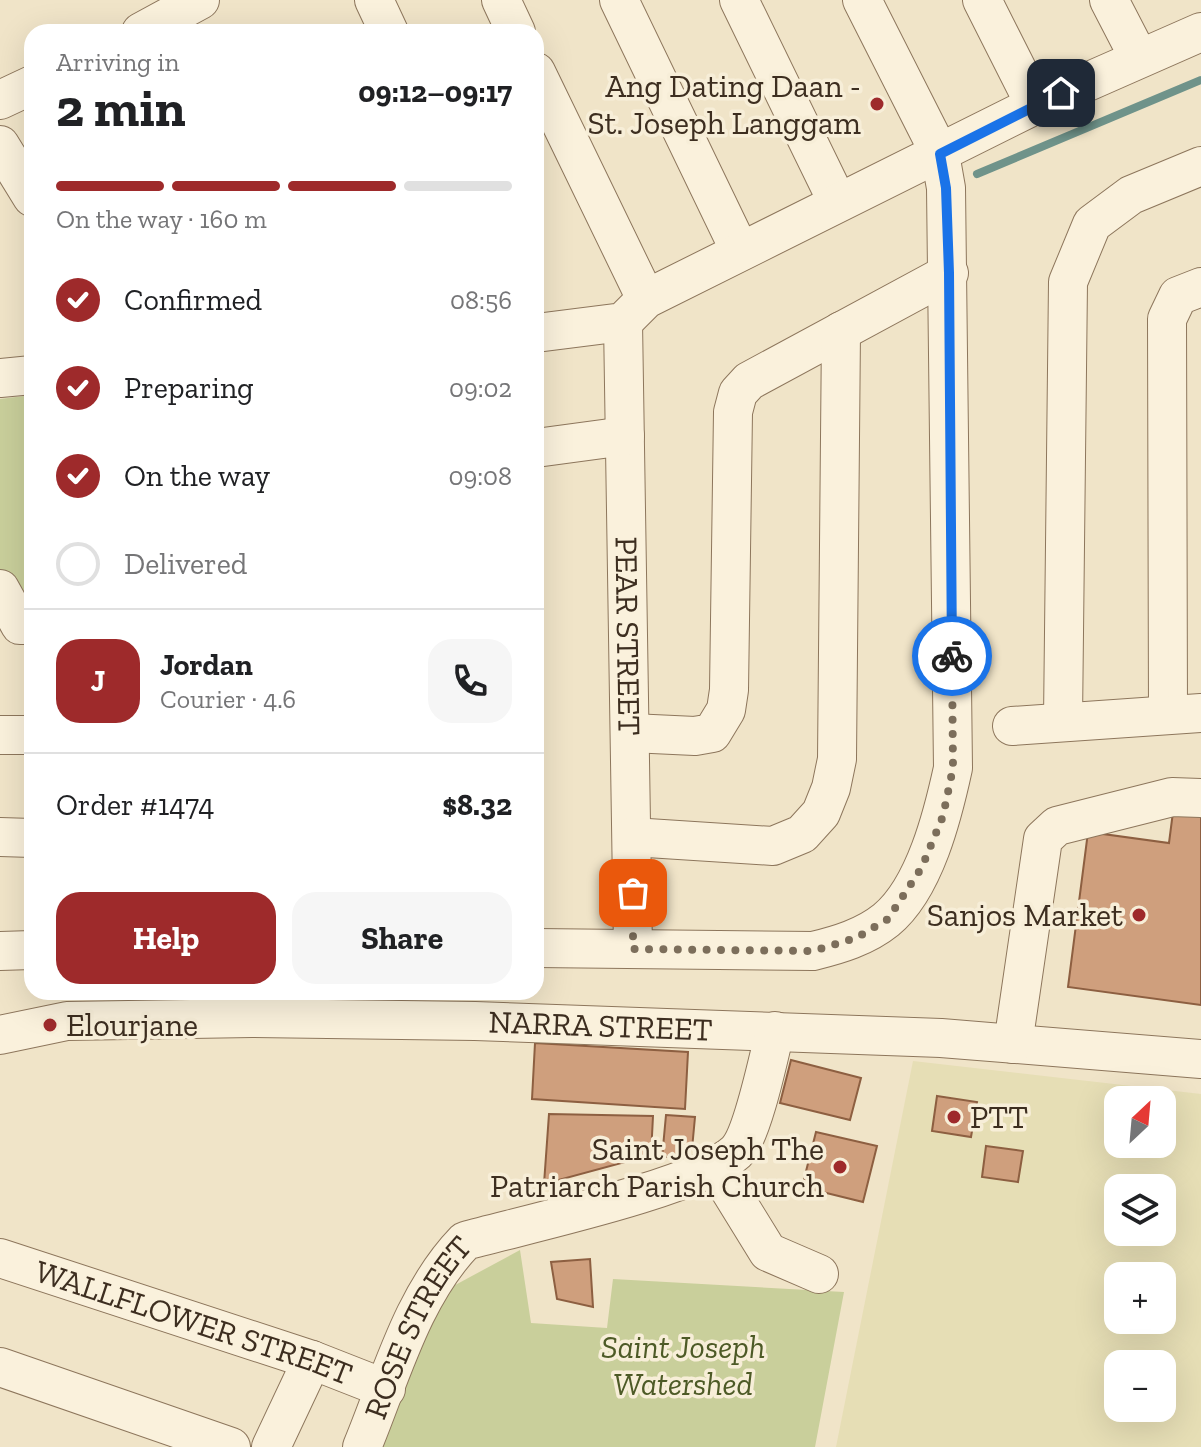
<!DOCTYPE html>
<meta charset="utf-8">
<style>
:root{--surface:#fff;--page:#f6f6f6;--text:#202124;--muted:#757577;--line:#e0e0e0;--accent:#9e2a2b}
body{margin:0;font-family:"Zilla Slab",serif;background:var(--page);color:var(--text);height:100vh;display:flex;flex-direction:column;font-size:30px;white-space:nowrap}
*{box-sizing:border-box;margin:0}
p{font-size:26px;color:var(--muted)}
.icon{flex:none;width:44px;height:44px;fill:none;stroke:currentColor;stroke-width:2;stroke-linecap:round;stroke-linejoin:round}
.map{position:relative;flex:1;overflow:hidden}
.drawer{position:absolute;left:24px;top:24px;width:520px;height:976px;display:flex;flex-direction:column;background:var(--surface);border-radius:24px;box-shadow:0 8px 32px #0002}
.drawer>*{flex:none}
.needle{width:52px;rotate:26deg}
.buttons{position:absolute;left:1104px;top:1086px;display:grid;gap:16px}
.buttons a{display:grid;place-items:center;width:72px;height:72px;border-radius:16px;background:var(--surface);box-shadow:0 8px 32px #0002;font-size:40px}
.pin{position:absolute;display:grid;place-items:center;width:68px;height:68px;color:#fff;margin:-34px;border-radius:16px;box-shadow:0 4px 12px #0006}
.courier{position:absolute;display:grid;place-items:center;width:80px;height:80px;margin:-40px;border:6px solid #1a73e8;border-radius:50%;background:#fff;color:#222;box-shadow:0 2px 10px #0007}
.head em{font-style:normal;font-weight:700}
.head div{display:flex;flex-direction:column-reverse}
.head{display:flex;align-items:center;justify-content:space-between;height:136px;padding:0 32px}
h1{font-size:52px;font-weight:700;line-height:60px}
.bar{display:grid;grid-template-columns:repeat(4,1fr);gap:12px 8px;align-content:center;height:96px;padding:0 32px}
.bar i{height:10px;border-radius:6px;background:var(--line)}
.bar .active{background:var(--accent)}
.bar p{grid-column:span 4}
.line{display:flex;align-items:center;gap:20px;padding:0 32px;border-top:2px solid var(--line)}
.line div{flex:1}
.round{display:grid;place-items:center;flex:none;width:84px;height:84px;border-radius:24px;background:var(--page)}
ol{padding:0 32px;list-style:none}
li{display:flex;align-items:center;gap:24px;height:88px}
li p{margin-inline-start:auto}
li .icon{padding:8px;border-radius:50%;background:var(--accent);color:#fff;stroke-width:4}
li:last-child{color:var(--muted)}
li i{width:44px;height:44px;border:4px solid var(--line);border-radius:50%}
.action{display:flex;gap:16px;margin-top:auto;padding:16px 32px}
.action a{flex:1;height:92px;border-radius:24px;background:var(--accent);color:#fff;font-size:32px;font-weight:700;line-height:92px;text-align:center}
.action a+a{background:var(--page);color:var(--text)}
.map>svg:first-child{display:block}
</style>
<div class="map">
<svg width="1201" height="1447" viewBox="0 0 1201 1447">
<rect width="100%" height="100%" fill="#f0e4c8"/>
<path fill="#e6deb5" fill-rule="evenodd" d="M913 1061 1201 1094V1447H836ZM1118 1100H1162V1144H1118ZM1118 1188H1162V1232H1118ZM1118 1276H1162V1320H1118ZM1118 1364H1162V1408H1118Z"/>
<path fill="#c9cf9b" d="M32 395V607L16 606 0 577V399Z
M520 1250 531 1323 607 1328 613 1279 844 1292 815 1447H371L446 1290Z"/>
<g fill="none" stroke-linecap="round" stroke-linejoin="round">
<path stroke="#6f938a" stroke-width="8" d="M977 174 1201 80"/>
</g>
<path fill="#cf9f7d" stroke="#8d5f41" stroke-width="2" d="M1174 804 1201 808V1005L1068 987 1088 832 1169 843Z
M535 1043 688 1052 685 1109 532 1099Z
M791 1060 861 1078 850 1120 780 1103Z
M937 1096 977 1102 971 1137 932 1131Z
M549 1114 653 1116 651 1155 544 1184Z
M666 1115 695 1117 692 1149 662 1158Z
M816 1132 877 1146 863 1202 802 1187Z
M986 1146 1023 1151 1018 1182 982 1177Z
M590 1259 593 1307 557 1299 551 1262Z"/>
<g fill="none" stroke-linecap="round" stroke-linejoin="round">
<defs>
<g id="minor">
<path d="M374 0 389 32"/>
<path d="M501 0 516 32"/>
<path d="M619 0 740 251"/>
<path d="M739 0 837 201"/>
<path d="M982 0 1035 105"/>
<path d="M1109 0 1139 58"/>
<path d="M141 32 200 0"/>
<path d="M536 72 646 299"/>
<path d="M0 100 32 85"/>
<path d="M0 145 32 197"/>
<path id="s1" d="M623 322 633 949"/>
<path d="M536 333 623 322 646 299 1035 105 1201 32"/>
<path d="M0 378 32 375"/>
<path d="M536 448 625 436"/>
<path d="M0 589 20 625H32"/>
<path d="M1168 713 1167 319 1178 296 1201 287"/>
<path d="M1063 720 1068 282 1092 224 1131 195 1201 166"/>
<path d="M1012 726 1201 713"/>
<path d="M631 733 695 736 712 733 726 710 729 690 733 412 738 393 749 381 949 273"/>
<path d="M0 735H32"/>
<path d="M0 837 32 838"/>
<path d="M632 837 773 846 802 834 821 813 831 788 837 759 841 331"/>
<path d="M536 948 813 951C838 945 865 937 886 920 925 888 943 814 953 768L946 188 940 154 862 0"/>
<path d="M0 951 32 950"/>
<path id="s2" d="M0 1035 67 1021 252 1018 475 1021 941 1038 1201 1059"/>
<path d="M1013 1044 1043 839 1057 826 1172 797 1201 798"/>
<path d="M715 1166 768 1252 819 1274"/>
<path id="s3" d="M0 1258 312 1360 386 1389"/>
<path d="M0 1367 231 1447"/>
<path d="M271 1447 312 1360"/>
<path id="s4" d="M362 1447C391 1377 412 1296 465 1241 523 1225 699 1187 736 1152 752 1137 769 1056 775 1031"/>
</g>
</defs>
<use href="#minor" stroke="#8d765c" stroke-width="40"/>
<use href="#minor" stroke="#faf1dc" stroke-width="38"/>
</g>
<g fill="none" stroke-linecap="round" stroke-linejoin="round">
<path stroke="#7c6e5b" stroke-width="8" stroke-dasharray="0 14.4" d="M633 893V949L813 951 856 938 888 919 922 867 943 816 953 768 952 656"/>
<path stroke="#1a73e8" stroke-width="10" d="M952 656 949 273 946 188 940 154 1061 93"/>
</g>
<g fill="#9e2a2b" stroke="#f7eed8" stroke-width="3">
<circle cx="877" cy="104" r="8"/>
<circle cx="1139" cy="915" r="8"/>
<circle cx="50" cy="1025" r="8"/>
<circle cx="954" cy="1117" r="8"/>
<circle cx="840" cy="1167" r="8"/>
</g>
<g text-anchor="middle" stroke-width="7" stroke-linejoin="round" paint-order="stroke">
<g font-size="32" fill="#3d2e20" stroke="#f7eed8" text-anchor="end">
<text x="861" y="97">Ang Dating Daan -<tspan x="861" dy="37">St. Joseph Langgam</tspan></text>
<text x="1123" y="926">Sanjos Market</text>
<text x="66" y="1036" text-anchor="start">Elourjane</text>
<text x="970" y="1128" text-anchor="start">PTT</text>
<text x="824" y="1160">Saint Joseph The<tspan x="824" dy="37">Patriarch Parish Church</tspan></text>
</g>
<g font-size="32" fill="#3d2e20" stroke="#f7eed8">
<text dy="11" stroke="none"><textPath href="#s1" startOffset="314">PEAR STREET</textPath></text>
<text dy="11" stroke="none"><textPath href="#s2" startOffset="602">NARRA STREET</textPath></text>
<text dy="11" stroke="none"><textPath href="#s3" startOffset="204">WALLFLOWER STREET</textPath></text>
<text dy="11" stroke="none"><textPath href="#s4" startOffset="132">ROSE STREET</textPath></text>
</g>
<g font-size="32" font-style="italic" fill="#4d5a26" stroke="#f7eed8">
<text x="683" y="1358">Saint Joseph<tspan x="683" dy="37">Watershed</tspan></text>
</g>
</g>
</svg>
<div class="buttons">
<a><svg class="needle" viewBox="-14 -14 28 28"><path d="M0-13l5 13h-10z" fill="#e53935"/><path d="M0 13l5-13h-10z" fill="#757577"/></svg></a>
<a><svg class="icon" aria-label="layers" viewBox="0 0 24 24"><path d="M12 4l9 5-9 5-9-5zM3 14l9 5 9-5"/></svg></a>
<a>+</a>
<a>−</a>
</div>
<div class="pin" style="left:633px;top:893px;background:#ea580c"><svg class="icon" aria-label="bag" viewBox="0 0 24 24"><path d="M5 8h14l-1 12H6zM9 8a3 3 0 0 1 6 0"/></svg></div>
<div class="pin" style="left:1061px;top:93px;background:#1f2937"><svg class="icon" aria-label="home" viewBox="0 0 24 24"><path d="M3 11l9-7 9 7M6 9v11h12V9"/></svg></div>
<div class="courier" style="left:952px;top:656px"><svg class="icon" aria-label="bike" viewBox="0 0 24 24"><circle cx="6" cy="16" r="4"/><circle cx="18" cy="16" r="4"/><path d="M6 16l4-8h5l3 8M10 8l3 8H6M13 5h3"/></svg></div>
<section class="drawer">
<div class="head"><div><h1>2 min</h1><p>Arriving in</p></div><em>09:12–09:17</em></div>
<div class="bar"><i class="active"></i><i class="active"></i><i class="active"></i><i></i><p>On the way · 160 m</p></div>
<ol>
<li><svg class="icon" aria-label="check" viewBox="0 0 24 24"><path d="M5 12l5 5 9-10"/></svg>Confirmed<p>08:56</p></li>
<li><svg class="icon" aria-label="check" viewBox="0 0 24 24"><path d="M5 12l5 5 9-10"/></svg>Preparing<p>09:02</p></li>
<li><svg class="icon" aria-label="check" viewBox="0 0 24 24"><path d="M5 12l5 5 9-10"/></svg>On the way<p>09:08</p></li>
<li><i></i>Delivered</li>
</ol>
<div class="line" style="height:144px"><b class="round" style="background:var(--accent);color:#fff">J</b><div><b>Jordan</b><p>Courier · 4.6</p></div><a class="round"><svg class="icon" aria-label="phone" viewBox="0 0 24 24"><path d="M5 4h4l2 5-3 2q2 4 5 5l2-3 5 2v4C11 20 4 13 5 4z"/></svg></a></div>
<div class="line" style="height:104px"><div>Order #1474</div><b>$8.32</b></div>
<div class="action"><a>Help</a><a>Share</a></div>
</section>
</div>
